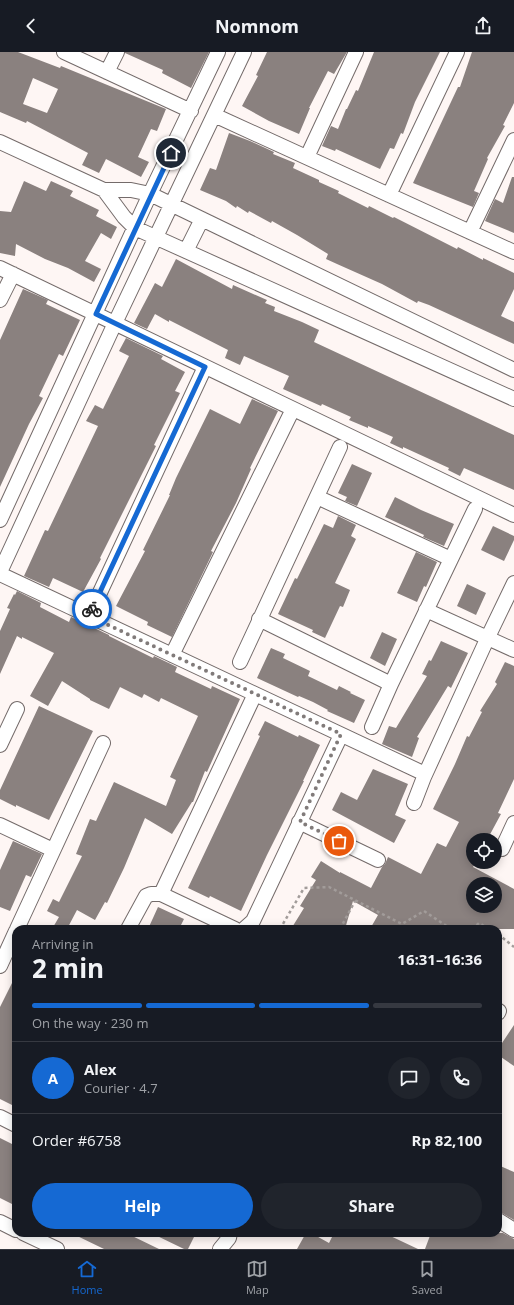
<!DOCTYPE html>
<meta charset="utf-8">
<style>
:root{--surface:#171b24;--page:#20242c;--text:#f1f3f6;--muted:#9ea1a6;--line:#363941;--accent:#1569d3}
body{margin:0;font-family:"Open Sans",sans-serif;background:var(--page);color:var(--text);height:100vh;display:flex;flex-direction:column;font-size:15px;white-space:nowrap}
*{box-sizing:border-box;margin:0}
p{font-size:13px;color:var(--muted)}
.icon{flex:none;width:22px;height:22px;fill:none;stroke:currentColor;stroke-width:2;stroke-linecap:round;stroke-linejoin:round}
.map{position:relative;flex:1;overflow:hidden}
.panel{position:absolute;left:12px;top:873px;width:490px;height:312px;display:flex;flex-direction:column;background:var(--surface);border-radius:12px;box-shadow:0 2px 10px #0003}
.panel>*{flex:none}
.tools{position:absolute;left:466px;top:781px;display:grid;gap:8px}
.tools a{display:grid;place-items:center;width:36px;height:36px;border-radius:50%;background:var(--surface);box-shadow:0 2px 10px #0003;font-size:20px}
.pin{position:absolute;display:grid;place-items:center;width:34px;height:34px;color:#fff;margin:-17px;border:2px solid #fff;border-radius:50%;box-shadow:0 1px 4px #0007}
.courier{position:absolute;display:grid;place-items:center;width:40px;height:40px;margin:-20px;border:3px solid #1569d3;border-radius:50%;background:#fff;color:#222;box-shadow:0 1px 5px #0007}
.overview em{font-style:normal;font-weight:700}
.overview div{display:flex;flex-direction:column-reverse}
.overview{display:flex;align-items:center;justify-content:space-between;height:68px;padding:0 20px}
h1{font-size:26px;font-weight:700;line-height:30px}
.bar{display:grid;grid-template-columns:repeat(4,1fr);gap:6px 4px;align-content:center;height:48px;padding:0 20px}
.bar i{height:5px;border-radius:3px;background:var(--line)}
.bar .current{background:var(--accent)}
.bar p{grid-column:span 4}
.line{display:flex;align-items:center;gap:10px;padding:0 20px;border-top:1px solid var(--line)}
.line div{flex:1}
.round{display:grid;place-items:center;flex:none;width:42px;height:42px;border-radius:21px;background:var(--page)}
.cta{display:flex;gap:8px;margin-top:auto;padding:8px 20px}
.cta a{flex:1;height:46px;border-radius:24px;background:var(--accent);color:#fff;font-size:16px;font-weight:700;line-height:46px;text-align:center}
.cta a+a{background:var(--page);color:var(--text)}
header{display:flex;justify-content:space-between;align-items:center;height:52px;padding:0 20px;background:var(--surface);font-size:18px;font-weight:700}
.menu{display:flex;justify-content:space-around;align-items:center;height:56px;border-top:1px solid var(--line);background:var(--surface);font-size:11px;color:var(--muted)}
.menu a{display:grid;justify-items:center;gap:2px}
.menu .current{color:var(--accent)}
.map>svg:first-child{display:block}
</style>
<header><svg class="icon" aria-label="back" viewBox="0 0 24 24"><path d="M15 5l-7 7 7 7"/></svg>Nomnom<svg class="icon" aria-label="share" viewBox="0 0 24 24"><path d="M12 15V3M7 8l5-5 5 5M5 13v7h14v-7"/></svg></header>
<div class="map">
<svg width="514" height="1197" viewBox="0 0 514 1197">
<rect width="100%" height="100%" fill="#fef6f4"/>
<path fill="#8a817f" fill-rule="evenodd" d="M0 0H18L60 16 61 14 166 57 157 79 151 77 138 105 149 110 141 125 106 107 99 121 82 113 88 101 27 69 26 71 0 60ZM33 26 58 37 47 61 23 52Z
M125 0H209L191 36 162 21 163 18 125 1Z
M267 0H347L334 22 328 19 309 56H310L299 82 269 69 242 54 258 24 256 23Z
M374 0H440L415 50 403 82 401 81 394 97 390 96 380 117 336 97 335 99 322 94 331 74 338 77 346 57H347L356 38 358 39Z
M472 0H514V51L503 73 505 74 487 106 488 107 474 139 479 141 473 155 413 131 458 35H460Z
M229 81 250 89 274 100 273 102 295 111 293 116 319 128V130L339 139 338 141 368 156 369 154 393 166 394 165 457 197 458 195 483 208V206L514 221V237L501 264 514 270V292L429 253 418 249 417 251 382 232 337 212 326 207 328 202 297 183 272 169 271 171 249 159 248 161 237 154 236 156 226 149 200 138 210 116 216 118Z
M512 125H514V181L485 169 495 147 503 151Z
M24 129 46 139 51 129 73 139 70 144 99 158 96 164 117 175 111 187 101 181 85 209 101 217 94 230 68 216 45 207 16 192 15 204 0 201V159L11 160Z
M176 207 232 237 233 233 267 248 265 251 275 255 274 259 302 270 319 278 314 290 514 383V438L464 416 460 424 448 418 449 416 403 395V397L390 391 393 385 368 374V376L349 368 351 365 322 352 321 354 283 337 289 324 244 304 240 313 225 306 228 298 169 268V270L155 262 147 277 134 271 155 231 162 235Z
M23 237 48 248 46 252 80 268 63 304 59 302 39 344 43 346 29 372 0 435V288Z
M126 286 163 304 161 307 185 320 175 339 180 341 154 393 156 394 100 506 101 507 83 540 53 526 49 535 24 524 45 478 48 479 98 374 86 369 95 353 103 357 129 304 119 299Z
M252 347 278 359 250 416 251 417 236 451 211 499 213 500 172 585 147 573 148 570 116 554 145 499 143 498 170 443H169L176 426 210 357 240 372Z
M352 412 372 421 357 454 345 449 347 445 338 441Z
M395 445 421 458 454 472 444 494 423 485 424 483 385 465Z
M338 464 356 473 351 484 356 487 335 531 350 538 343 555 340 554 325 586 312 580 313 578 278 562 295 526 297 527 324 472 333 476Z
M493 474 514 484V488L504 509 481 498Z
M416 500 437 510 426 535 424 534 417 550 397 541Z
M467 532 486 541 476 563 457 554Z
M17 539 41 551 40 555 69 570 71 565 109 583V584L153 606 154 604 177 615 175 620 211 637 212 634 240 647 207 720 205 719 193 750H192L172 782 145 766 124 816 107 851 105 850 95 868 77 858 67 877H52L59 865 47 859 53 847 59 850 82 804 76 802 90 767 96 769 114 730 166 754 176 728 170 725 198 664 161 646 159 650 144 642 142 646 120 635 109 657 90 648V647L62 629 48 654 30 644 54 601 22 585V587L17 584 0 622V579L10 557 7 556 14 542 15 543Z
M382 580 397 587 385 614 370 606Z
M441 589 468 601 451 636 448 634 417 685 419 686 412 705 382 692 389 674 396 676 427 624 422 622 429 608 431 609Z
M271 596 285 602 283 606 310 619 308 624 337 638 339 634 351 640 350 641 365 648 354 671 327 659 328 658 313 650 299 644 298 645 257 626Z
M505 610 514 614V727L498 761 501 762 487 788H473V810H476L473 815 514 837V877H370L378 863 353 849 345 877H291L304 856 300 854 316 828 311 825 321 809 340 821V820L371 836 382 815 385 812 388 805 421 822 437 791 446 795 459 770 433 757 455 712 467 684 469 685 482 660 480 659 497 632 495 630ZM473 832H495V854H473Z
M39 654 93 679 49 768 16 753V755L0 747V738Z
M265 669 298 685 299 683 320 693 303 729H304L267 803 241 859 210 844 209 846 188 836 260 684 258 683Z
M373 717 408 732 395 763 406 768 394 791 332 758 341 740 357 748Z
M13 789 42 802 31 825 26 823 10 859 0 855V818Z
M158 855 184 867 179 877H148Z
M16 923V1055L0 1047V955Z
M514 973V1014L498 1003V997Z
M0 1086 16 1094V1154L0 1146Z
M498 1113 514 1120V1168L502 1161 498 1160Z
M71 1181H126L159 1197H104Z
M151 1181H196L188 1197H184Z
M306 1181H311L329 1191 334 1181H384L418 1197H297Z
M431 1181H503L514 1187V1197H425Z"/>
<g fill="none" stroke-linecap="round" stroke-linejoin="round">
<defs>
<path id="street" d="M64 0 191 59
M107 20 117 0
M214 63 514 200
M0 90 104 138 124 165 135 176 514 347
M307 105 356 0
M104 138H131L150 142 514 318
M389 143 457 0
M470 180 514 88
M186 199 202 167
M0 216 514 463
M0 248 13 222
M317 445 451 507
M0 468 150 142 218 0
M0 520 115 271 244 0
M0 522 425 722
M426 558 514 598
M89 564 205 315
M259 567 391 632
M172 603 293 357
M240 610 340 395
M372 675 391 632 475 457
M0 693 17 657
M414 751 424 725 488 585 514 531
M299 770 378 808
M0 773 53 798
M502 797 514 771
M161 842 235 877
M17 877 103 691
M128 877 146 844 151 842H161L255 642
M244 877 253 869 341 683
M0 914 16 879
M498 961 499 959
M0 1065 16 1073
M498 1168 514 1178
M0 1170 16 1178
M23 1181 57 1197
M220 1197 229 1186 230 1181"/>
</defs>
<use href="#street" stroke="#746b6a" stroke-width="16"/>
<path stroke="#a29c9a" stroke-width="2.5" stroke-dasharray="3 3" stroke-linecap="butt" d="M280 877 304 836 329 835 402 872 424 859 451 877
M340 877 355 849
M399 877 402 872
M472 877 479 871 489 877
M498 882 514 895"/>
<use href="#street" stroke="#fff" stroke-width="14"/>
</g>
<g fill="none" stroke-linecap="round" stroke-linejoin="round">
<path stroke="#817b7a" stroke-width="4" stroke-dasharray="0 7.2" d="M92 557 89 564 341 682 300 770 339 789"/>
<path stroke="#1569d3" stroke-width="5" d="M92 557 205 315 96 262 171 101"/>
</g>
</svg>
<div class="tools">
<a><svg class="icon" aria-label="locate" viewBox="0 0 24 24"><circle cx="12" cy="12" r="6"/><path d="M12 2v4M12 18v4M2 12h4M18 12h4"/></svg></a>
<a><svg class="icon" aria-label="layers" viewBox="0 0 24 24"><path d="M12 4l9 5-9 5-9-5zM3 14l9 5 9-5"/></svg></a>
</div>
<div class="pin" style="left:339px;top:789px;background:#ea580c"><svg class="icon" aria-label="bag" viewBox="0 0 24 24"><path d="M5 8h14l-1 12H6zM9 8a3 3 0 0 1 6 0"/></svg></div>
<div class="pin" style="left:171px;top:101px;background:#1f2937"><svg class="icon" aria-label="home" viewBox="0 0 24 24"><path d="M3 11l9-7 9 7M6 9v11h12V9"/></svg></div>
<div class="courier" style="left:92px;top:557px"><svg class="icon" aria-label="bike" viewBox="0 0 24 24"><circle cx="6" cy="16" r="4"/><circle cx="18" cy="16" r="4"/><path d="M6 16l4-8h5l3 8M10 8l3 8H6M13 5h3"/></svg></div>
<section class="panel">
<div class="overview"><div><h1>2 min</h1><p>Arriving in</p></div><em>16:31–16:36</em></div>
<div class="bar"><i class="current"></i><i class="current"></i><i class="current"></i><i></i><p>On the way · 230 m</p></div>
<div class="line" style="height:72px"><b class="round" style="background:var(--accent);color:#fff">A</b><div><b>Alex</b><p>Courier · 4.7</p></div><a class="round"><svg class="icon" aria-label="chat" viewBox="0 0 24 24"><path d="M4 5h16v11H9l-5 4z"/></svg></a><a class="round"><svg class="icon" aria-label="phone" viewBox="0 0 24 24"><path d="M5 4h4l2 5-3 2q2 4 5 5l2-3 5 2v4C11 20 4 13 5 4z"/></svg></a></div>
<div class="line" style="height:52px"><div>Order #6758</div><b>Rp 82,100</b></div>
<div class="cta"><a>Help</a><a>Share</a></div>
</section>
</div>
<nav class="menu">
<a class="current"><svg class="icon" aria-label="home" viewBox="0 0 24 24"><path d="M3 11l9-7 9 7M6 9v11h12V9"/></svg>Home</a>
<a><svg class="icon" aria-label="map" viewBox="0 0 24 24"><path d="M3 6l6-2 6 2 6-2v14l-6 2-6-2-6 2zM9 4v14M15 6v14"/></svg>Map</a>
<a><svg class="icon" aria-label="saved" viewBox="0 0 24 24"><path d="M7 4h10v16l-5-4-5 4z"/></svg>Saved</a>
</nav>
